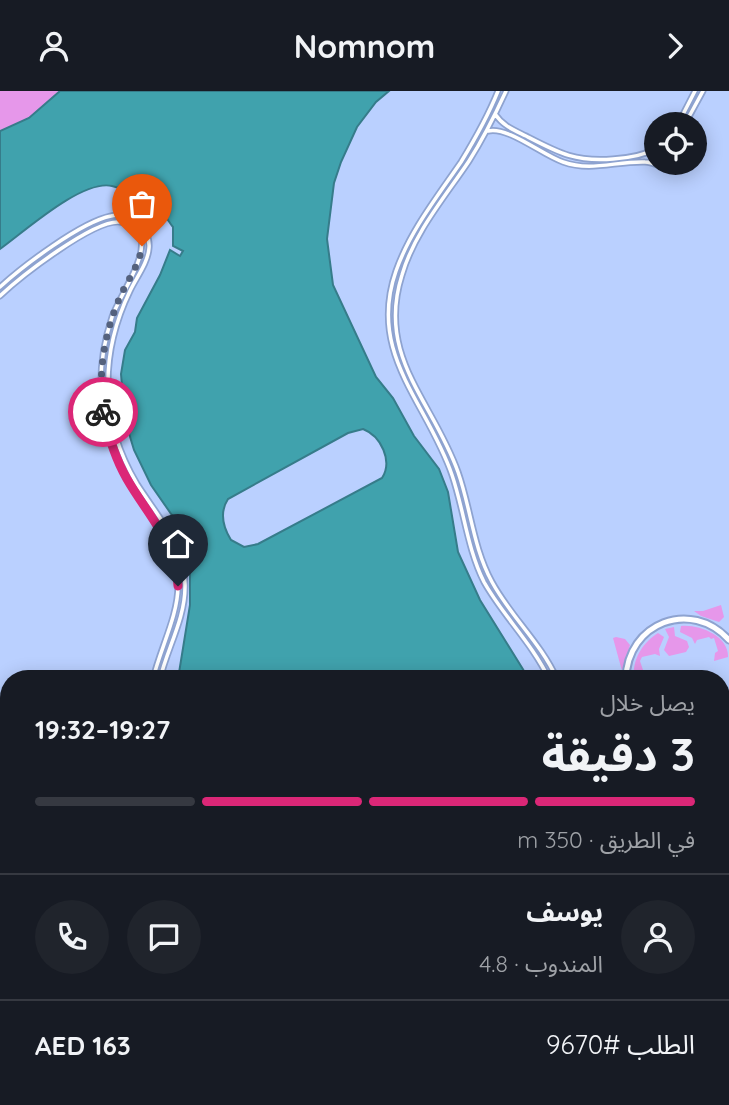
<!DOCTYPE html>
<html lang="ar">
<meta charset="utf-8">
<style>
:root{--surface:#171b24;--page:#20242c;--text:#f1f3f6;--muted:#9ea1a6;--line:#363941;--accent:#db2777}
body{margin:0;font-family:Quicksand,"Noto Sans Arabic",sans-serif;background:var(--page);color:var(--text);direction:rtl;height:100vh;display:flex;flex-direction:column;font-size:26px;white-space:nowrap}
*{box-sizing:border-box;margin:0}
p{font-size:23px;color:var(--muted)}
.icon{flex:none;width:38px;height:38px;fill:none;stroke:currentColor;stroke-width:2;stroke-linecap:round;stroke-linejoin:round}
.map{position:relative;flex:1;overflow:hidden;direction:ltr}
.side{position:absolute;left:0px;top:579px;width:730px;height:436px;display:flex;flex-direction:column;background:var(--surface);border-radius:28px 28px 0 0;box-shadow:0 4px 18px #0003;direction:rtl}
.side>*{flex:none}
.controls{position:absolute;left:644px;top:21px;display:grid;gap:14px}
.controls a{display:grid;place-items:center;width:63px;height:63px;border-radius:50%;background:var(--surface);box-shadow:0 4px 18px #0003;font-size:35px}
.pin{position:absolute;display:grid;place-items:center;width:60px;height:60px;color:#fff;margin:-72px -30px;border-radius:50% 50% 50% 0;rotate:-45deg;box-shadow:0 0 7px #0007}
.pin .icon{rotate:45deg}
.courier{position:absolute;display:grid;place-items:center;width:70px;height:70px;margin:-35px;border:5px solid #db2777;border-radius:50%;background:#fff;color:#222;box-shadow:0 2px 9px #0007}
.head em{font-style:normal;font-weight:700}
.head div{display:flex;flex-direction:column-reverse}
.head{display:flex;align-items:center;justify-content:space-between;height:119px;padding:0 35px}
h1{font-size:46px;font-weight:700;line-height:52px}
.bar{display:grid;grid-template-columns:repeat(4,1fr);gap:10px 7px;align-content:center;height:84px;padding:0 35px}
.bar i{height:9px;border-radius:5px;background:var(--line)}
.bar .current{background:var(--accent)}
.bar p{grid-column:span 4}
.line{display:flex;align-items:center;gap:18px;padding:0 35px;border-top:2px solid var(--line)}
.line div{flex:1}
.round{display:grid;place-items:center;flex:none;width:74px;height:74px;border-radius:37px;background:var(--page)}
header{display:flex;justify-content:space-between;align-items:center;height:91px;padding:0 35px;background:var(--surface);font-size:32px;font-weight:700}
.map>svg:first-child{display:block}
</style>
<header><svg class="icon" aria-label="forward" viewBox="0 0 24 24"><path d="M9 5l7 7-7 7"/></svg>Nomnom<svg class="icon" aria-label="person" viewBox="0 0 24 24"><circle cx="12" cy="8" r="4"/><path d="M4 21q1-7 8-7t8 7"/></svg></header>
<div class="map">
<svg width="729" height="1014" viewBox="0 0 729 1014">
<rect width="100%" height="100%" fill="#bad0ff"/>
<path fill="#e697ea" d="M0 0H60L29 27 0 40Z
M721 514 724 526 719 531 701 525 694 520H703Z
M681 535C699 533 729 545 728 566L714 570 715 562 718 560 714 547 711 548 709 546 697 549 695 553 692 547 680 541Z
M674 536 675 545 687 550 689 556 686 561 669 565 664 559 669 546 665 538Z
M658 542 664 546 659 558 660 565 655 563 642 566 640 570 644 582 653 588H634C632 569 642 552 658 542Z
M616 546 625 548 630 554 622 580 613 547Z
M727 689 729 723 726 722 721 704V691Z
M723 732 729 738 728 771 721 748Z"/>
<path fill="#40a2ad" stroke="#367c8a" stroke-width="2" fill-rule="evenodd" d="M60 0H389L376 11 357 36 341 71 334 92 327 148 333 194 376 286 393 307 414 345 439 378 448 401 458 461 480 509 529 588H178L190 514V461L185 443 151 394 134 359 125 329 121 283 125 259 135 241 137 227 160 184 170 159 180 165 183 160 173 155V136C170 133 168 128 164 124 150 112 130 99 112 95 82 88 24 141 0 158V40L29 27ZM363 338C381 345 393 370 382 387L258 453 244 456 231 449C223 436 219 422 228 408L348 342Z"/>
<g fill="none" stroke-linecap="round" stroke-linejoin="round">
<defs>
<path id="minor" d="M498 0C488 25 475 48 461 71 437 106 410 140 396 180 367 263 427 311 452 384 464 419 467 457 484 491 503 525 532 552 549 588
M506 0C495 24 483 48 469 70 445 106 414 142 402 184 376 266 433 310 458 381 471 418 473 456 492 491 511 526 541 552 557 588
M495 23C503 35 514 39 526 45 559 62 575 71 613 68 629 67 642 65 656 58
M678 33 695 0
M685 33 703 0
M488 40C508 35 542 64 563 71 591 81 616 70 645 71 653 71 657 75 665 77L673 72
M0 196C23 175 81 131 111 125 119 123 128 124 136 130 144 136 150 146 149 157 148 172 136 187 130 200 115 231 107 263 108 298 109 331 120 364 137 393 158 426 186 455 185 496 185 528 167 558 160 588
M0 205C20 186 94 128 120 131 130 132 136 139 141 147 146 169 120 204 112 226 104 250 100 275 101 300 103 330 111 360 126 386 146 422 179 452 178 495 178 525 160 558 153 588
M727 628 725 649 729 667
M721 776 729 802
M0 797 9 821
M721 804 729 812
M0 818 9 842
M721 881 729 880
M420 1006 429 1011 604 1014
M37 1014 38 1006
M45 1014 46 1006
M651 1014 656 1006"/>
<path id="major" d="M626 588C627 532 691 507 729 549
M721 632 729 624
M261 1012 324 1014
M231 1014 244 1012
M392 1014 400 1006
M407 1014 409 1006"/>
<path id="highway" d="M213 1014 234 1009 264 1012"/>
</defs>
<use href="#minor" stroke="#8ea3d0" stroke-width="7"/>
<use href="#major" stroke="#8ea3d0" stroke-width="9"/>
<use href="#highway" stroke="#8ea3d0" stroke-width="10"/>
<use href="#minor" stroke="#fff" stroke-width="3.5"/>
<use href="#major" stroke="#fff" stroke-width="5"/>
<use href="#highway" stroke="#fff" stroke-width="6"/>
</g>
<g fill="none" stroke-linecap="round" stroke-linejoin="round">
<path stroke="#54617d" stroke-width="7" stroke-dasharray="0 12.6" d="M103 321C98 281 104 243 120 206 127 190 140 173 142 155"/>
<path stroke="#db2777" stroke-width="9" d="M103 321C108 344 115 367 127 388 147 423 177 452 178 495"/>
</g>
</svg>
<div class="controls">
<a><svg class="icon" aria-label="locate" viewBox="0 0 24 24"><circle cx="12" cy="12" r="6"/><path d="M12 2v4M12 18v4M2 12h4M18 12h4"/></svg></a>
</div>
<div class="pin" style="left:142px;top:155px;background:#ea580c"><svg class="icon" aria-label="bag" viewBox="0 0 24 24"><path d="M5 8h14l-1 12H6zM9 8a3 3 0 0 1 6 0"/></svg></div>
<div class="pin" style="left:178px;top:495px;background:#1f2937"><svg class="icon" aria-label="home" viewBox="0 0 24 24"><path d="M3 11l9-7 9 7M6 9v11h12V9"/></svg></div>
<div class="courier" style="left:103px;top:321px"><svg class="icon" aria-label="bike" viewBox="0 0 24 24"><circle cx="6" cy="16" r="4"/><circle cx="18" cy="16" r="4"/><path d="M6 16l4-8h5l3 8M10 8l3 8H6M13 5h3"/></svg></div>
<section class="side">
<div class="head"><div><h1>3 دقيقة</h1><p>يصل خلال</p></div><em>19:27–19:32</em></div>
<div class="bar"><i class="current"></i><i class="current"></i><i class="current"></i><i></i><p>في الطريق · 350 m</p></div>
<div class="line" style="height:126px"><a class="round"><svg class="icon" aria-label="person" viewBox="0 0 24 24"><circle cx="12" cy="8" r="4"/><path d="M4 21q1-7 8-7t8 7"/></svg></a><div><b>يوسف</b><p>المندوب · 4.8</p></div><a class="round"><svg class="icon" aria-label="chat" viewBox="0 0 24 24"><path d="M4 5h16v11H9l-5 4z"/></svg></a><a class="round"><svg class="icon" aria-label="phone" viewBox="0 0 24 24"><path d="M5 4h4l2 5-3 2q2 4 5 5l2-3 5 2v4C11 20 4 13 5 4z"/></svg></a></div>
<div class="line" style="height:91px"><div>الطلب #9670</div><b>AED 163</b></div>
</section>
</div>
